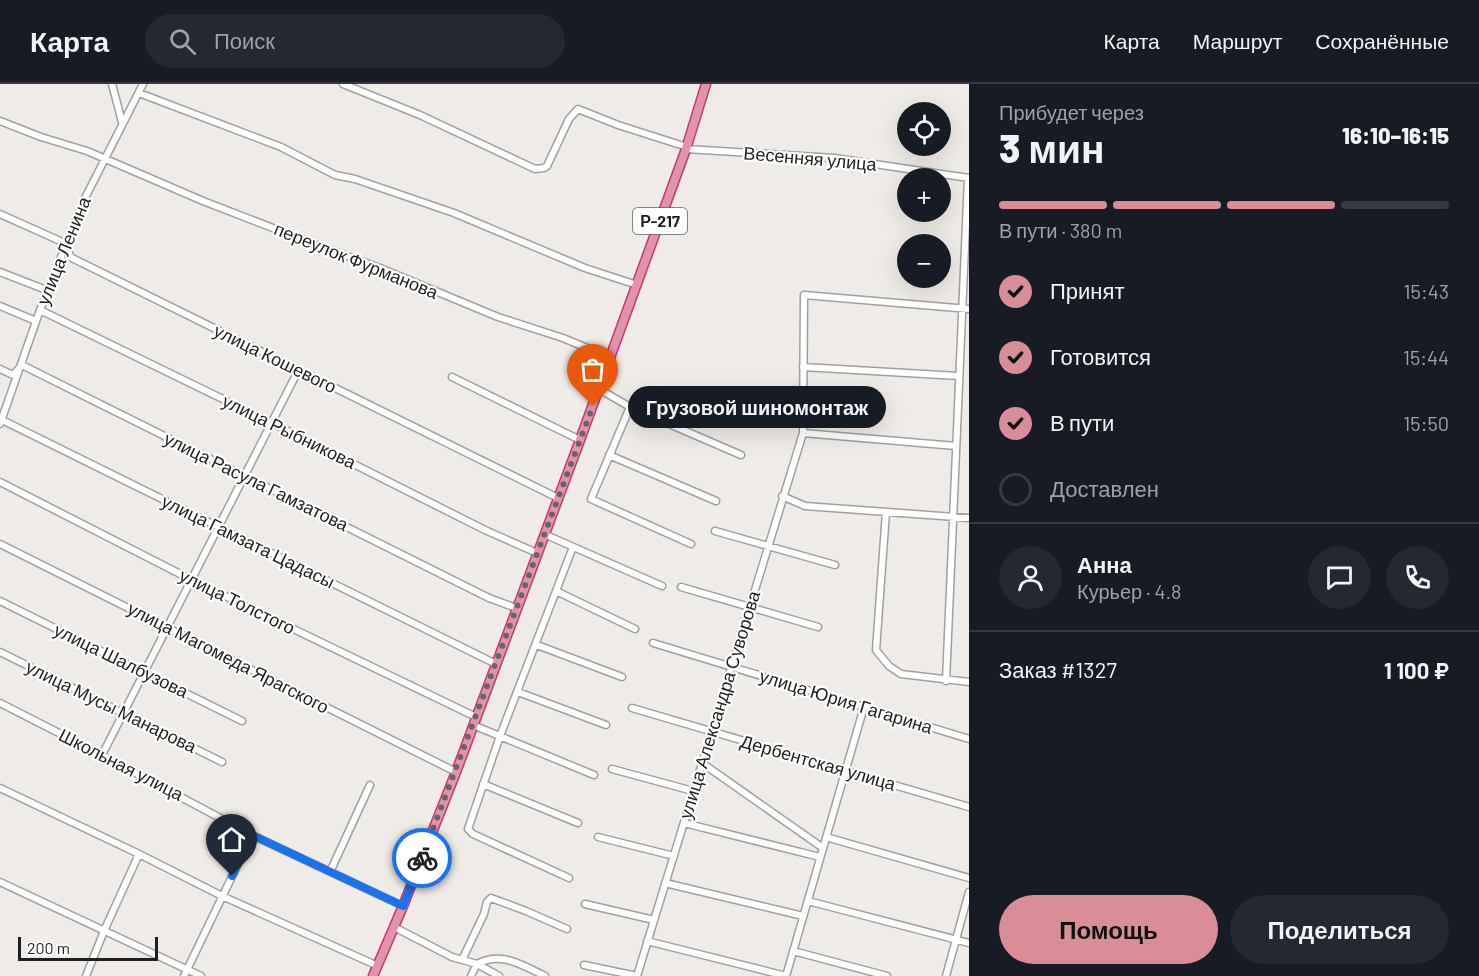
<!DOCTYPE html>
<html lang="ru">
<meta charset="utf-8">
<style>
:root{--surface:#171b24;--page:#242831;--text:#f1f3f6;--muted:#9ea1a6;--line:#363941;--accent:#d98d97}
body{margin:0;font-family:Barlow,sans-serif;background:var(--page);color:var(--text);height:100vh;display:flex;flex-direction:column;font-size:22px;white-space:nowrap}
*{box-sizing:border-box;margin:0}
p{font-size:20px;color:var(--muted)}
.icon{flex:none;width:33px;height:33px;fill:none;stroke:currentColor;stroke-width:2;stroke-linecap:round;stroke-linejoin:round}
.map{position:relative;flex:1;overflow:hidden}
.side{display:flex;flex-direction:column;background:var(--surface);width:510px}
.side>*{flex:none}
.controls{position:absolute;left:897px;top:18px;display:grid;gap:12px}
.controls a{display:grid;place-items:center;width:54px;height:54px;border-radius:50%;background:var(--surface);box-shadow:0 6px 24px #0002;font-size:30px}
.scale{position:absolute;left:18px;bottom:15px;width:140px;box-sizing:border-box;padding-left:6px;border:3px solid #1f1f1f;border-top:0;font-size:16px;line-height:21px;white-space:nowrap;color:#1f1f1f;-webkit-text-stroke:4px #fff;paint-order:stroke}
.pin{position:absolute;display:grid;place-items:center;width:51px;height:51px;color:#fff;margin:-62px -26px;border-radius:50% 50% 50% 0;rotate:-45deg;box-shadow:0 0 6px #0007}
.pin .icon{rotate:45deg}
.courier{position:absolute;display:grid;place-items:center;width:60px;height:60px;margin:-30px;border:4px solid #1a73e8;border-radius:50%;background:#fff;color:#222;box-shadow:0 2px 8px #0007}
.bubble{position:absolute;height:42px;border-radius:21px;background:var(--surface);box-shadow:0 6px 24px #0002;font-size:20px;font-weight:800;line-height:42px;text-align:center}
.overview em{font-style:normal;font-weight:800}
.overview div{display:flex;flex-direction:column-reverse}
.overview{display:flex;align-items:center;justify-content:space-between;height:102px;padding:0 30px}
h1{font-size:39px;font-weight:800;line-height:45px}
.bar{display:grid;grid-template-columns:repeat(4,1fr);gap:9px 6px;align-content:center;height:72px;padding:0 30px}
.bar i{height:8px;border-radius:4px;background:var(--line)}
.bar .selected{background:var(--accent)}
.bar p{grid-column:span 4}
.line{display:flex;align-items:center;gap:15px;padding:0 30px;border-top:2px solid var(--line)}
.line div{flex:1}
.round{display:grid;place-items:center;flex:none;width:63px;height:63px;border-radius:32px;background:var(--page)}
ol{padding:0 30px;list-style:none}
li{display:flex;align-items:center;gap:18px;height:66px}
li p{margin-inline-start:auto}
li .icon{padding:6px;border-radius:50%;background:var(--accent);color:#111;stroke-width:4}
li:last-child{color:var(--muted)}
li i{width:33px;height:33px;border:3px solid var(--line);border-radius:50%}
.action{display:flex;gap:12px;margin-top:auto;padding:12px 30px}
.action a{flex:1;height:69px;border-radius:36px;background:var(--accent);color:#111;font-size:24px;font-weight:800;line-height:69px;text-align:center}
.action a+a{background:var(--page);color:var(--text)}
header{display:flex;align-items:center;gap:36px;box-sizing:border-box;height:84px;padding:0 30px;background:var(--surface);border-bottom:2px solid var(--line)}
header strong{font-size:28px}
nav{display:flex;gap:33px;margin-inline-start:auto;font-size:21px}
.search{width:420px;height:54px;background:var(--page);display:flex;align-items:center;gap:15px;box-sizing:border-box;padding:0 21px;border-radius:33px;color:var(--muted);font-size:22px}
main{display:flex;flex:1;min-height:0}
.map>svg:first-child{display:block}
</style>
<header>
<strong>Карта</strong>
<div class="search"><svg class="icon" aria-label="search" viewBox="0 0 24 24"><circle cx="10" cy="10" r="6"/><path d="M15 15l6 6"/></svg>Поиск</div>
<nav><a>Карта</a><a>Маршрут</a><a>Сохранённые</a></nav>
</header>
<main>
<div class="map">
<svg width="969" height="892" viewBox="0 0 969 892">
<rect width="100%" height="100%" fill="#efebe6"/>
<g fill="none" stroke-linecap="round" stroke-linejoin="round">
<defs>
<path id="minor" d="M112 0 122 38
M343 0 420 31 535 85 544 84 547 82 569 35 578 25 618 41 687 63
M139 9 281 63 335 91 355 95 454 129 585 184 637 201
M0 37 41 53 87 67 203 117 317 161 380 184 498 233 563 254 611 274
M686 65 834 74 969 94
M0 130 67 160 70 173 558 414
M0 188 49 207
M0 222 36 237
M40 226 272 339 485 446 537 469
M803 283 959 292
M0 285 13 291 22 281 489 514 516 524
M452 293 580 356
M599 305 630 323 741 371
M630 323 591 415 691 460
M0 335 496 580
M0 340 40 226 82 120 143 0
M803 349 956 362
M609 371 716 417
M0 398 192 496 476 633
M782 412 805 422 969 434
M886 428 876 566 889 582 901 590 969 598
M715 447 835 481
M544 450 662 502
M0 460 456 688
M573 463 556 507 635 545
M681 503 818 543
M556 507 500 652 468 745 473 750 569 794
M0 517 242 637
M653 559 969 655
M537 561 622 593
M0 568 222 678
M946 597 968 94
M518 608 606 641
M0 619 102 671 252 751 403 822
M632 624 969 723
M473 641 594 691
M102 671 298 287
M702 679 823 764
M612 685 693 707
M483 700 578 739
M0 704 139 770 222 812 378 882
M684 739 820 773
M598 753 674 772
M826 753 969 794
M330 788 370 701
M0 798 201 892
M665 799 803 832
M808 817 969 859
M585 820 654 836
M394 843 452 873 477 880 499 892
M647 857 786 892
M793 867 887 892
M462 876 484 830 487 818 491 814 526 827 567 845
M477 880C501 867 522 881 545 892
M584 881 637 892
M86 892 104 847 139 770
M184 892 252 751
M471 892 477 880
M637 892 803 349 804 211 969 225
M786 892 864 623
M946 892 969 808"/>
<path id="highway" d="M373 892 403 822 456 688 580 356 686 65 706 0"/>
</defs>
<use href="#minor" stroke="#a0a0a0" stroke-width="9"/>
<use href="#highway" stroke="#cc3478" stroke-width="11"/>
<use href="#minor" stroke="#fff" stroke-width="6"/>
<use href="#highway" stroke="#df94aa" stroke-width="8"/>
</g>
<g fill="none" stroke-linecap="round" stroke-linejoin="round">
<path stroke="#686665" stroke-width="6" stroke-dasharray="0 10.8" d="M422 774 593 322"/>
<path stroke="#1a73e8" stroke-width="8" d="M232 792 252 751 403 822 422 774"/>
</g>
<g text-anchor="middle" stroke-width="4.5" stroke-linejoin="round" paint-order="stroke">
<rect fill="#fff" stroke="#626262" stroke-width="1.5" x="633" y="124" width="54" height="26" rx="4.5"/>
<g font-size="16" font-weight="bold" fill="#1f1f1f">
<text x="660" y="143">Р-217</text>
</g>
<g font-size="18" fill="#1f1f1f" stroke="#fff">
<text transform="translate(810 75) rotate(5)" y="6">Весенняя улица</text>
<text transform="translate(64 167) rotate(-68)" y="6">улица Ленина</text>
<text transform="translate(356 177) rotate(22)" y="6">переулок Фурманова</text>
<text transform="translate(275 275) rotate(26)" y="6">улица Кошевого</text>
<text transform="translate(289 348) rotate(26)" y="6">улица Рыбникова</text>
<text transform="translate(256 398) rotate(26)" y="6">улица Расула Гамзатова</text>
<text transform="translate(248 458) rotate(26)" y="6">улица Гамзата Цадасы</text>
<text transform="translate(237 518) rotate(26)" y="6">улица Толстого</text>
<text transform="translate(228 574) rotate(27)" y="6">улица Магомеда Ярагского</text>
<text transform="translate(121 577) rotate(26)" y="6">улица Шалбузова</text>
<text transform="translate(846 618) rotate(17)" y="6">улица Юрия Гагарина</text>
<text transform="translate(720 621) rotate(-73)" y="6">улица Александра Суворова</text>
<text transform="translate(111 623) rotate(26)" y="6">улица Мусы Манарова</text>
<text transform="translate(818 679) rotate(16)" y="6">Дербентская улица</text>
<text transform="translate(121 681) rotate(27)" y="6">Школьная улица</text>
</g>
</g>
</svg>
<div class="controls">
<a><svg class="icon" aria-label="locate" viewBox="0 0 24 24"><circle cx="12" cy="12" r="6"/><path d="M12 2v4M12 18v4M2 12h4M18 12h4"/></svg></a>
<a>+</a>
<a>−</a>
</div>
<div class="scale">200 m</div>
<div class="pin" style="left:593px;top:322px;background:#ea580c"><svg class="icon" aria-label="bag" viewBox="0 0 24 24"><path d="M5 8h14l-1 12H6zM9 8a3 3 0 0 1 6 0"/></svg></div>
<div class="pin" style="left:232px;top:792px;background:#1f2937"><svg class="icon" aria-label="home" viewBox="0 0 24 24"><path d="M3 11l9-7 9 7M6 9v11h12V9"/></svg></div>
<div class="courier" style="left:422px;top:774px"><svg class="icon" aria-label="bike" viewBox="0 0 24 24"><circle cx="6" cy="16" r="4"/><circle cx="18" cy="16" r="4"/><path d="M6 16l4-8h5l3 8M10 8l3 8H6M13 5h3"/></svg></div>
<div class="bubble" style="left:628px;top:302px;width:258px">Грузовой шиномонтаж</div>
</div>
<section class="side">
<div class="overview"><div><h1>3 мин</h1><p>Прибудет через</p></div><em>16:10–16:15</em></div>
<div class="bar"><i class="selected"></i><i class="selected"></i><i class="selected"></i><i></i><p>В пути · 380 m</p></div>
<ol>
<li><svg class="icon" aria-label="check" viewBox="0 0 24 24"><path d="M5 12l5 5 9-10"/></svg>Принят<p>15:43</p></li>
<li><svg class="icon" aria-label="check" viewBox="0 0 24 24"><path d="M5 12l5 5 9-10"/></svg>Готовится<p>15:44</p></li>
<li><svg class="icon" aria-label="check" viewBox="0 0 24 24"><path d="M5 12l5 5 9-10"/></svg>В пути<p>15:50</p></li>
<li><i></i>Доставлен</li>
</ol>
<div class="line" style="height:108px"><a class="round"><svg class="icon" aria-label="person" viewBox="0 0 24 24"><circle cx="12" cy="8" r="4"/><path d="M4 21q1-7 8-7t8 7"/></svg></a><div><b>Анна</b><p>Курьер · 4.8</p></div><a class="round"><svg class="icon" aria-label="chat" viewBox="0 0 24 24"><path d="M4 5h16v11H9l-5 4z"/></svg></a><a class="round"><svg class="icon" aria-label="phone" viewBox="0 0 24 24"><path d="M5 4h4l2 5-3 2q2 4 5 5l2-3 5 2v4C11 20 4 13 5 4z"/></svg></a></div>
<div class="line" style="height:78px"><div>Заказ #1327</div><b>1 100 ₽</b></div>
<div class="action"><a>Помощь</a><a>Поделиться</a></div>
</section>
</main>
